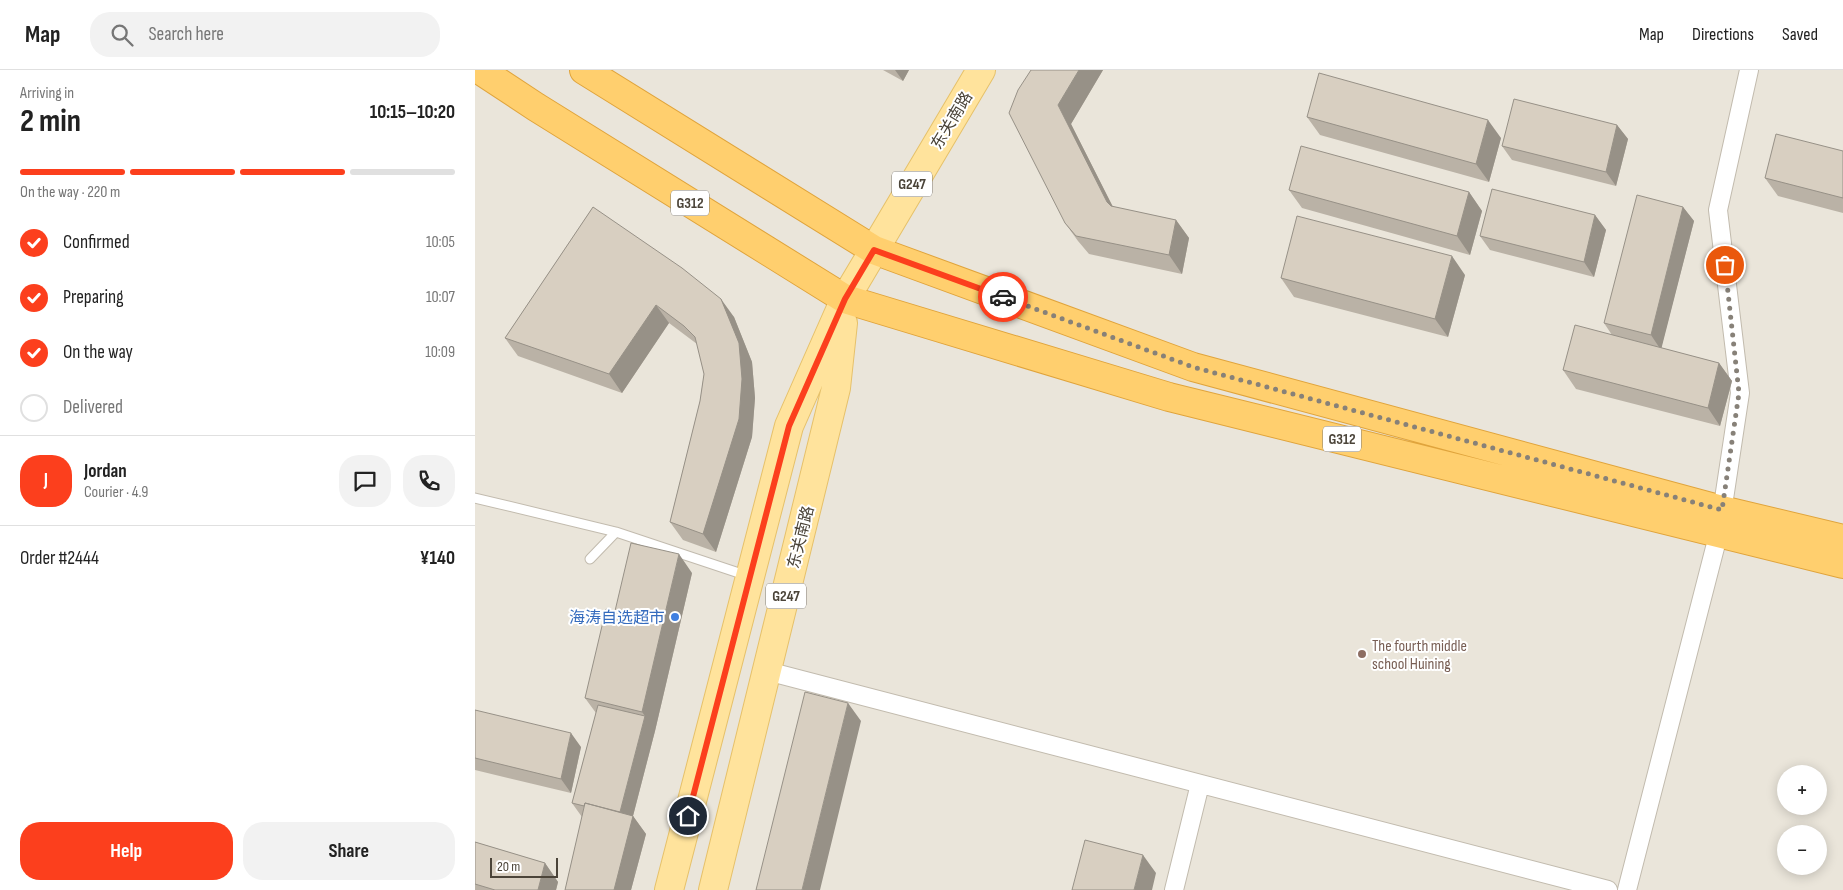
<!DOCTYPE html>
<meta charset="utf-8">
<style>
:root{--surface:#fff;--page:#f2f2f2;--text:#222;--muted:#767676;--line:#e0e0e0;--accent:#fc3f1d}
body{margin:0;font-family:"Sofia Sans Condensed","Noto Sans SC",sans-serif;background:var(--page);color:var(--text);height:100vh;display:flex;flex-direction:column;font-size:19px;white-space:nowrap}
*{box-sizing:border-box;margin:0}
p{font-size:16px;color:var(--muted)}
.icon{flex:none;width:28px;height:28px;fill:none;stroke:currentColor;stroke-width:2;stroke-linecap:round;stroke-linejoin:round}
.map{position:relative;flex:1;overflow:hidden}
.details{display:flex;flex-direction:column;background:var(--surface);width:475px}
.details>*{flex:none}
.buttons{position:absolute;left:1302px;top:695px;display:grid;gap:10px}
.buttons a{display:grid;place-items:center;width:50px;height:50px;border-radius:50%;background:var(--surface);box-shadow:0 2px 12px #0003;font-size:25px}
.scale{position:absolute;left:15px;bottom:12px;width:68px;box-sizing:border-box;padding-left:5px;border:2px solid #4b4439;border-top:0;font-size:14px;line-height:18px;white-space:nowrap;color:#4b4439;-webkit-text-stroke:4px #fff;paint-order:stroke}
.pin{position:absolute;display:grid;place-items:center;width:42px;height:42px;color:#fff;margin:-21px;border:2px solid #fff;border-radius:50%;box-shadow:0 1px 5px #0007}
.courier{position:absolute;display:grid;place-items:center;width:50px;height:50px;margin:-25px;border:4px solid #fc3f1d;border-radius:50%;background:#fff;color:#222;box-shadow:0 1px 6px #0007}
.summary em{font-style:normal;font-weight:700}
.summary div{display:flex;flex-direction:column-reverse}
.summary{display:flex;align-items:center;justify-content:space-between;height:85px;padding:0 20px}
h1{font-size:32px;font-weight:700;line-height:38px}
.bar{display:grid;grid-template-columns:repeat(4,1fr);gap:8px 5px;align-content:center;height:60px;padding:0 20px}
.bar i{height:6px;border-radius:4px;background:var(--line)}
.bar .on{background:var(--accent)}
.bar p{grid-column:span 4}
.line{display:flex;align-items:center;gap:12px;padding:0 20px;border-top:1px solid var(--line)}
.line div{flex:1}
.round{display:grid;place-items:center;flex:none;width:52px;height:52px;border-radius:20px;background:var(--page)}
ol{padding:0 20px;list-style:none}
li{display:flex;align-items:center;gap:15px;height:55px}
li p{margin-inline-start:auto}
li .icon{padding:5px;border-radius:50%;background:var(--accent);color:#fff;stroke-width:4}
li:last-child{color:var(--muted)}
li i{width:28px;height:28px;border:2px solid var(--line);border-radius:50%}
.action{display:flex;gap:10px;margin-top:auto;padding:10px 20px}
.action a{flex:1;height:58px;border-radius:20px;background:var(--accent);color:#fff;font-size:20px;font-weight:700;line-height:58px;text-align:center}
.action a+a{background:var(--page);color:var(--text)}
header{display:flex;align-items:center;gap:30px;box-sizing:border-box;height:70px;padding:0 25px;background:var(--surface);border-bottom:1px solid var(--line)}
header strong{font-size:24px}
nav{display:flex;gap:28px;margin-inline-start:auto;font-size:18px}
.search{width:350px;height:45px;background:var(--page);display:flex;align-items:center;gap:12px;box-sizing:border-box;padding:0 18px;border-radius:20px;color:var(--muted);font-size:19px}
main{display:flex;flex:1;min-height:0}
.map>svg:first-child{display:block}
</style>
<header>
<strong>Map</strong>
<div class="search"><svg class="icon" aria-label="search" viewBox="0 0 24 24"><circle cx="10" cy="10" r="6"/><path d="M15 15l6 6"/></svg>Search here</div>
<nav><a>Map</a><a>Directions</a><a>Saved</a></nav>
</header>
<main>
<section class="details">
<div class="summary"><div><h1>2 min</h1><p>Arriving in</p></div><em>10:15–10:20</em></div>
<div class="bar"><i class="on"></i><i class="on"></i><i class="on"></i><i></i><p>On the way · 220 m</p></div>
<ol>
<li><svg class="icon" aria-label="check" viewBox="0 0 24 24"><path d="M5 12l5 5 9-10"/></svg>Confirmed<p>10:05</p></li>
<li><svg class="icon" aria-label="check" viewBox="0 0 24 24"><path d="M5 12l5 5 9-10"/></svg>Preparing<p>10:07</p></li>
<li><svg class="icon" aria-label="check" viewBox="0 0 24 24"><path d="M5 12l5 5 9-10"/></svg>On the way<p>10:09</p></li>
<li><i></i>Delivered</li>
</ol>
<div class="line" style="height:90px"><b class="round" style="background:var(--accent);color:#fff">J</b><div><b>Jordan</b><p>Courier · 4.9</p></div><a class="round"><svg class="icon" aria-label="chat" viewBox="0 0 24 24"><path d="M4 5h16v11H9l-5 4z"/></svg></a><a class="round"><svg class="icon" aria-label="phone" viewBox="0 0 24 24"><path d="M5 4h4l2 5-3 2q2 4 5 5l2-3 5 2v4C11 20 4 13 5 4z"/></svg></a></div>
<div class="line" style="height:65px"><div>Order #2444</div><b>¥140</b></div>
<div class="action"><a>Help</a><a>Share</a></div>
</section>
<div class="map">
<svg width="1368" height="820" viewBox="0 0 1368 820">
<rect width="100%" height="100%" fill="#f6f3ec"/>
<path fill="#eae5da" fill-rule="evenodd" d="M0 0H1368V820H0ZM1311 704H1344V736H1311ZM1311 764H1344V796H1311Z"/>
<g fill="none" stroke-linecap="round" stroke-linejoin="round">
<defs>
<path id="lane" d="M0 428 141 462
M115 489 141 462 273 506"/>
<path id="street" d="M292 601 1133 820
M699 820 725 714
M1152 820 1244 462 1265 323 1243 140 1274 0"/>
<path id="primary" d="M194 820 314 356 370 229 506 0
M238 820 361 318 368 253"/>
<path id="highway" d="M5 0 61 37 370 229 694 327 1368 494
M109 0 399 180 718 297 1247 440 1368 469"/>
</defs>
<use href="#lane" stroke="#c2bbae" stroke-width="11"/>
<use href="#street" stroke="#c2bbae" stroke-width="20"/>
<use href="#primary" stroke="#e6c16a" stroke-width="30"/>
<use href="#highway" stroke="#e0a43c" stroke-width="30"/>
<use href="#lane" stroke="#fff" stroke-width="9"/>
<use href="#street" stroke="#fff" stroke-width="18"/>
<use href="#primary" stroke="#ffe39c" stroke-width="28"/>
<use href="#highway" stroke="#ffcf6e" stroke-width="28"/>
</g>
<path fill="#bab2a6" d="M408 0H434L428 11Z
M556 0H628L596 54 638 137 701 150 714 168 707 204 614 184 603 171 590 153Z
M832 47 1026 68 1014 112 845 65Z
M1142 55 1153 69 1141 116 1037 90 1027 76Z
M1368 81V143L1303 126 1290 108Z
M814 120 994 122 1007 141 995 185 827 138Z
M118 137 259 247 277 292 280 328 277 367 241 482 208 470 195 452 225 331 229 304 222 274 194 253 147 323 43 286 30 268Z
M1208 137 1219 151 1186 278 1244 293 1257 311 1245 356 1101 319 1088 300 1137 265 1129 253Z
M1120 145 1131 160 1119 207 1015 180 1005 166Z
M990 205 973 267 819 227 806 208Z
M217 503 180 661 158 746 171 764 156 820H90L107 747 97 733 121 643 110 628 140 541Z
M0 640 106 677 96 723 0 700Z
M0 772 70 793 83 812 81 820H0Z"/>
<path fill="#979187" d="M420 0H434L428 11Z
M604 0H628L596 54 645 151 632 132 583 35Z
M1013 50 1026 68 1014 112 1001 94Z
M1142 55 1153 69 1141 116 1131 102Z
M994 122 1007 141 995 185 982 166Z
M1208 137 1219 151 1186 280 1176 265Z
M1120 145 1131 160 1119 207 1109 192Z
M701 150 714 168 707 204 694 185Z
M977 186 990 205 973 267 960 249Z
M246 229 259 247 277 292 280 328 277 367 241 482 228 464Z
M181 235 194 253 147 323 134 304Z
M1244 293 1257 311 1245 356 1233 338Z
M204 484 217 503 180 661 158 746 171 764 156 820H139L144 746 170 646 167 642Z
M373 633 386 651 345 820H327Z
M96 663 106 677 96 723 86 709Z
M668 785 681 803 677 820H659Z
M70 793 83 812 81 820H63Z"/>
<path fill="#d8cfc1" stroke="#979187" d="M556 0H604L583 35 632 132 636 136 701 150 694 185 601 166 590 153 534 43 543 20Z
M844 3 1013 50 1001 94 832 47Z
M1039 29 1142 55 1131 102 1027 76Z
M1301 64 1368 81V128L1290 108Z
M826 76 994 122 982 166 814 120Z
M1017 119 1120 145 1109 192 1005 166Z
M1162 125 1208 137 1176 265 1129 253Z
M118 137 207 198 246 229 264 273 267 309 264 349 228 464 195 452 225 331 229 304 220 267 209 256 181 235 134 304 30 268Z
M822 146 977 186 960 249 806 208Z
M1100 255 1244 293 1233 338 1088 300Z
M156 473 204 484 167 642 110 628 131 539 140 541Z
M330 622 373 633 327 820H281Z
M123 635 170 646 145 742 110 733 109 736 97 733Z
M0 640 96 663 86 709 0 688Z
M110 733 158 746 139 820H90Z
M610 770 668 785 659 820H597Z
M0 772 70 793 63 820H20L0 814Z"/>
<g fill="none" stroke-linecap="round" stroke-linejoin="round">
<path stroke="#878178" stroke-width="5" stroke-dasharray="0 9" d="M528 227 718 297 1247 440 1264 323 1250 195"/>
<path stroke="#fc3f1d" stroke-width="6" d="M213 746 314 356 370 229 399 180 528 227"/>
</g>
<circle fill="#3f7fe0" stroke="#fff" stroke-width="2" cx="200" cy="547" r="5"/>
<circle fill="#8d6e63" stroke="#fff" stroke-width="2" cx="887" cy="584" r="5"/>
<g text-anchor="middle" stroke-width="4" stroke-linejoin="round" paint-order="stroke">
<g fill="#fff" stroke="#817c74" stroke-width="1">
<rect x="417" y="101.5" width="40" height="25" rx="4"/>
<rect x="196" y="120.5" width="38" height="25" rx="4"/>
<rect x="848" y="356.5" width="38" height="25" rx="4"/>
<rect x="291" y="513.5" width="40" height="25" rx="4"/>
</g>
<g font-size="15" font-weight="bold" fill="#4b4439">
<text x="437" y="119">G247</text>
<text x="215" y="138">G312</text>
<text x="867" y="374">G312</text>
<text x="311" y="531">G247</text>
</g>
<g font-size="16" fill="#4b4439" stroke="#fff">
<text transform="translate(476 50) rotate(-59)" y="6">东关南路</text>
<text transform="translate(325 467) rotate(-76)" y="6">东关南路</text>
</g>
<g font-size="16" fill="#366cbe" stroke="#fff" text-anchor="end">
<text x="190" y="553">海涛自选超市</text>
</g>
<g font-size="16" fill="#785e54" stroke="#fff" text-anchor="start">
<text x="897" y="581">The fourth middle<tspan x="897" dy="18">school Huining</tspan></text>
</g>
</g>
</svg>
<div class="buttons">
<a>+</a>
<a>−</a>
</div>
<div class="scale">20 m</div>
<div class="pin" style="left:1250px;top:195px;background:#ea580c"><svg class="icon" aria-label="bag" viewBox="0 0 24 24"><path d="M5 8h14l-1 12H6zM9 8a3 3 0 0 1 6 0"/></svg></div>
<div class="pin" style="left:213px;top:746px;background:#1f2937"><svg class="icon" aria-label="home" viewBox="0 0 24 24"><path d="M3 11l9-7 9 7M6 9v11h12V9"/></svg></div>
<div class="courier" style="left:528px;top:227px"><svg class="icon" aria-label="car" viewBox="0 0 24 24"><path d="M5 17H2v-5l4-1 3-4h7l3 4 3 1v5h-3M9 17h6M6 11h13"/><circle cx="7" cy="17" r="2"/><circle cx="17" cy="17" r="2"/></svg></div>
</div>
</main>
